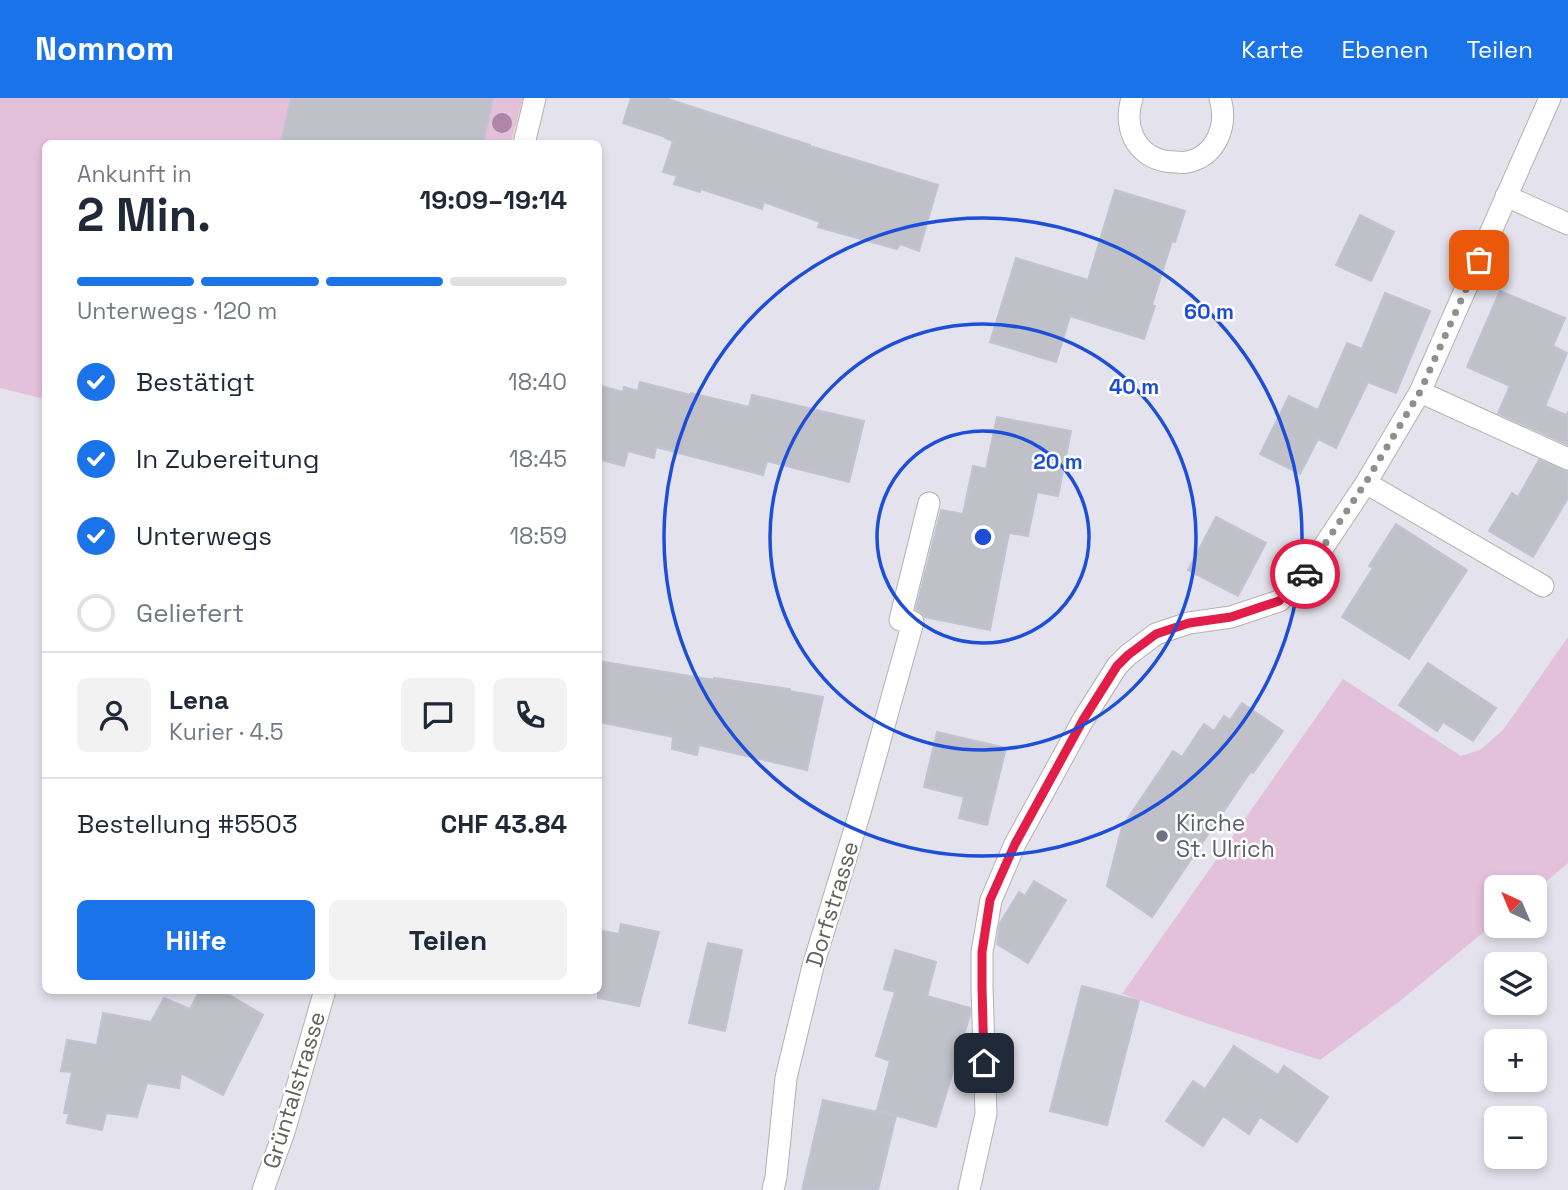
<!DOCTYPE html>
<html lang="de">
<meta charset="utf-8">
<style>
:root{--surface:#fff;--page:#f2f2f3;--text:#1f2937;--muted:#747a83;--line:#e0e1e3;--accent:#1a73e8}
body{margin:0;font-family:"Space Grotesk",sans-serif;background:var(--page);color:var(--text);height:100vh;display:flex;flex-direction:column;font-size:26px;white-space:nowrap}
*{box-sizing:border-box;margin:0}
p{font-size:23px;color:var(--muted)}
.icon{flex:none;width:38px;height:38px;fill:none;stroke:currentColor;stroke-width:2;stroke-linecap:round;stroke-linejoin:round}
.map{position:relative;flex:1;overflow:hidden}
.drawer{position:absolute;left:42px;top:42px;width:560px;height:854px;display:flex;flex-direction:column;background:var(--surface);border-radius:10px;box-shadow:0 4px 10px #0003}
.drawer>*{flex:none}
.needle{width:46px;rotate:316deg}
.controls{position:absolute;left:1484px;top:777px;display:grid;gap:14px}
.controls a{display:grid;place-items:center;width:63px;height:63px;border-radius:10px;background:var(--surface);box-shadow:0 4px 10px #0003;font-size:35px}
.pin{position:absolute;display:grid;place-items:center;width:60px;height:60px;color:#fff;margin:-30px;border-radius:14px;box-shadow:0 4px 10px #0006}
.courier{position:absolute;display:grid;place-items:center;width:70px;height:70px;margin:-35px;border:5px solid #e11d48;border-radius:50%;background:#fff;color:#222;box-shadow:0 2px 9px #0007}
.overview em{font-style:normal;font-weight:800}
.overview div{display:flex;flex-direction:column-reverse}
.overview{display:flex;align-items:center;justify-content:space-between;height:119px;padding:0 35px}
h1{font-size:46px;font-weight:800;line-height:52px}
.bar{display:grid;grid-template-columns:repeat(4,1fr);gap:10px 7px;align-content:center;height:84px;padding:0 35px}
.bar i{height:9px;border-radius:5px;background:var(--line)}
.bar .current{background:var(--accent)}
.bar p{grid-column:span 4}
.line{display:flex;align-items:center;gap:18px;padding:0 35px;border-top:2px solid var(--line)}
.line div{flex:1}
.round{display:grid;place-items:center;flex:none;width:74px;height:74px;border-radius:10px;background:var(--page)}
ol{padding:0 35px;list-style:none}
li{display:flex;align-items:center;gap:21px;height:77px}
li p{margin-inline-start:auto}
li .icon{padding:7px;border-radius:50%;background:var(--accent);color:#fff;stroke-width:4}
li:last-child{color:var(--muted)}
li i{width:38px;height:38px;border:4px solid var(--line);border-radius:50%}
.button{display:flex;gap:14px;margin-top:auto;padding:14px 35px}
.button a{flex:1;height:80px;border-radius:10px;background:var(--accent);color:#fff;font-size:28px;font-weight:800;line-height:80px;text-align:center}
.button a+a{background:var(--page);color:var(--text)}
header{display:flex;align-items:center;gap:42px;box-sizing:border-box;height:98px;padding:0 35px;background:var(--accent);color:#fff}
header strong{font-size:33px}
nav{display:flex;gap:38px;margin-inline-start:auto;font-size:24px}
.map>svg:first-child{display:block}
</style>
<header>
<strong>Nomnom</strong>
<nav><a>Karte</a><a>Ebenen</a><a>Teilen</a></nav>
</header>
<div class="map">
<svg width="1568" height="1092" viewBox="0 0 1568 1092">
<rect width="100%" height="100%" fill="#e4e3ed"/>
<path fill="#e4c1db" d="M0 0H523L511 45 46 46 45 301 0 290Z
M1568 539V765L1535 793V789H1496V824L1400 903 1320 962 1203 924 1122 896 1343 581 1461 658 1480 652 1503 632Z"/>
<path fill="#c0c1c8" stroke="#c2c3d2" stroke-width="2" d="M291 0H493L483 46H281Z
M631 0H665L810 47V48L938 87 919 153 900 146 897 151 818 129 820 124 764 104 762 111 701 91 700 94 674 86 677 78 663 74 673 43 665 40 666 39 623 25Z
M1115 92 1185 113 1175 144 1172 143 1152 207 1155 208 1144 241 1070 218 1056 264 990 244 1016 160 1088 182Z
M1360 117 1394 134 1371 183 1336 167Z
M1500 193 1565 220 1553 248 1567 255 1545 308 1566 317 1568 314V347L1498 315 1510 288 1467 269Z
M1385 195 1430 213 1396 295 1368 284 1336 350 1318 341 1300 376 1260 356 1289 298 1318 312 1347 245 1362 251Z
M640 284 691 297V295L749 309 752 297 864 323 849 384 767 363 763 377 656 349 654 360 628 353 624 368 598 361V287L623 294 624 289 638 293Z
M997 319 1071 333 1058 398 1037 394 1028 438 1009 435 990 532 925 519 922 515 916 511 941 412 963 416 973 368 986 371Z
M1539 362 1568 374V400L1533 459 1489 433 1512 395 1518 399Z
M1216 419 1266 445 1238 498 1188 472Z
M1396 426 1467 472 1409 561 1342 519 1373 470 1369 468Z
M598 563 714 582V580L790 591V593L823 599 807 672 699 647 697 657 672 651 673 639 598 624Z
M1428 565 1496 610 1473 643 1443 624 1437 633 1399 607Z
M1242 605 1283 633 1253 675 1251 673 1152 819 1107 788 1122 729 1173 653 1182 659 1204 626 1214 633 1224 618 1230 622Z
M937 634 1006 650 987 727 959 720 964 699 924 689Z
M1034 783 1066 802 1028 865 997 846 1000 825 1019 794 1025 798Z
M621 826 659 834 639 908 598 900V832L619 836Z
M708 845 742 852 725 933 689 925Z
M895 852 936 864 927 898 970 910V917L936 1029 877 1012 890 963 876 958 895 894 884 891Z
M1082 888 1139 903 1107 1027 1050 1013Z
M200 892H221L263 917 223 997 181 975 179 990 147 985 137 1019 106 1015 102 1032 67 1025 69 1015H64L72 974 61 973 67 942 97 947 103 915 151 924 164 900 190 911Z
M1234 948 1278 977 1284 968 1328 999 1297 1044 1260 1019 1249 1036 1223 1018 1203 1048 1166 1023 1193 983 1205 991Z
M823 1002 896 1018 878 1092H802Z"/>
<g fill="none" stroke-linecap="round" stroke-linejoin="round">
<defs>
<path id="minor" d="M1132 0C1122 33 1139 64 1176 64 1179 64 1183 65 1187 64 1217 58 1228 27 1220 0
M524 46 535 0
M1506 98 1568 126
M1420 294 1568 361
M1366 385 1543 488
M263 1092 284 1034 325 892
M773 1092 776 1079 786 980 813 868 860 714 913 524 900 522 929 405
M969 1092 986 1016 982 889V854L991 802 1015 746 1083 622 1117 568 1128 557 1156 536 1189 525 1231 519 1279 503 1304 478 1366 385 1420 294 1550 0"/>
</defs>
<use href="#minor" stroke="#b3b2ac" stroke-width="23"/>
<use href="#minor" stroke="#fff" stroke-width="21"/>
</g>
<circle fill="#af86a7" cx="502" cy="25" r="10"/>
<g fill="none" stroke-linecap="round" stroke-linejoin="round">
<path stroke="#908f8e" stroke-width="7" stroke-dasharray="0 12.6" d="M1305 476 1366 384 1420 294 1479 162"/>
<path stroke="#e11d48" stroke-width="9" d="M984 965 982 889V854L990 802 1015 746 1083 622 1117 568 1128 557 1156 536 1189 525 1231 519 1279 503 1305 476"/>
</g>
<g fill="none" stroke="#1d4ed8" stroke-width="3.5">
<circle cx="983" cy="439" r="106"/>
<circle cx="983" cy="439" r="213"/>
<circle cx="983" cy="439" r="319"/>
</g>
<circle fill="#6b7280" stroke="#fff" stroke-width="2.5" cx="1162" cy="738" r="7"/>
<g text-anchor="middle" stroke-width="5" stroke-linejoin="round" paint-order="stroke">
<g font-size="23" fill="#5b616d" stroke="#fff" text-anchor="start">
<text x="1176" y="733">Kirche<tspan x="1176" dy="26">St. Ulrich</tspan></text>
</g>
<g font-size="23" fill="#63625b" stroke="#fff">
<text transform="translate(832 806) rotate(-73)" y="8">Dorfstrasse</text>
<text transform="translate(294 992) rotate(-73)" y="8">Grüntalstrasse</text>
</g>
</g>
<circle cx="983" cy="439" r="10" fill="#1d4ed8" stroke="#fff" stroke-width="3.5"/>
<g font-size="21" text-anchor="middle" font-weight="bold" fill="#1d4ed8" stroke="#fff" stroke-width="5" stroke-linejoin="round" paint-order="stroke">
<text x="1209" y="221">60 m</text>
<text x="1134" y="296">40 m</text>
<text x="1058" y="371">20 m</text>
</g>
</svg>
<div class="controls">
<a><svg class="needle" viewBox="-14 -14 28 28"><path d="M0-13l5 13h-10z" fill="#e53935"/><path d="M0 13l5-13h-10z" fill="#747a83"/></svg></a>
<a><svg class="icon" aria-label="layers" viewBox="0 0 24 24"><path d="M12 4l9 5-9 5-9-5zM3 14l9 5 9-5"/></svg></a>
<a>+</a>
<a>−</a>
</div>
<div class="pin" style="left:1479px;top:162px;background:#ea580c"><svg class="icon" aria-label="bag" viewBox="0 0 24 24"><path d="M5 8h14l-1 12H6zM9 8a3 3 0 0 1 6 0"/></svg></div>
<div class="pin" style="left:984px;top:965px;background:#1f2937"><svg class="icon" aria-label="home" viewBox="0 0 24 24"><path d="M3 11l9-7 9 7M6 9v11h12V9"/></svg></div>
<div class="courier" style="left:1305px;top:476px"><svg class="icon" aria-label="car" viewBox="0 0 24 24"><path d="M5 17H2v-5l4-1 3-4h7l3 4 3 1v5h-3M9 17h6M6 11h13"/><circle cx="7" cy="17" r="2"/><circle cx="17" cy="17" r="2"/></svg></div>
<section class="drawer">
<div class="overview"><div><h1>2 Min.</h1><p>Ankunft in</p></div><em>19:09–19:14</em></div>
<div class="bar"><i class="current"></i><i class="current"></i><i class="current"></i><i></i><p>Unterwegs · 120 m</p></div>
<ol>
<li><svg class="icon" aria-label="check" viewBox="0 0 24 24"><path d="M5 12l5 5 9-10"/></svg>Bestätigt<p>18:40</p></li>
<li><svg class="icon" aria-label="check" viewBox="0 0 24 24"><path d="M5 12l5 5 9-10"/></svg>In Zubereitung<p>18:45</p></li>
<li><svg class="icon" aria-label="check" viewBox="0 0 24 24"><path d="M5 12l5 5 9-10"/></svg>Unterwegs<p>18:59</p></li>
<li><i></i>Geliefert</li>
</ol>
<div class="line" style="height:126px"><a class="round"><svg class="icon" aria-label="person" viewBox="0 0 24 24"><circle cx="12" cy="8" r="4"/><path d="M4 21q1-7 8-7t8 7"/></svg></a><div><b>Lena</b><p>Kurier · 4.5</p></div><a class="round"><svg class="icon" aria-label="chat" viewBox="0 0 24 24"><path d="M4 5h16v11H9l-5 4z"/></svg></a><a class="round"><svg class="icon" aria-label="phone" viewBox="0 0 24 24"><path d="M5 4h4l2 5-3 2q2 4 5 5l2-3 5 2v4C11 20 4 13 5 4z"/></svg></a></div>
<div class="line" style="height:91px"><div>Bestellung #5503</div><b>CHF 43.84</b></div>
<div class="button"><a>Hilfe</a><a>Teilen</a></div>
</section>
</div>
